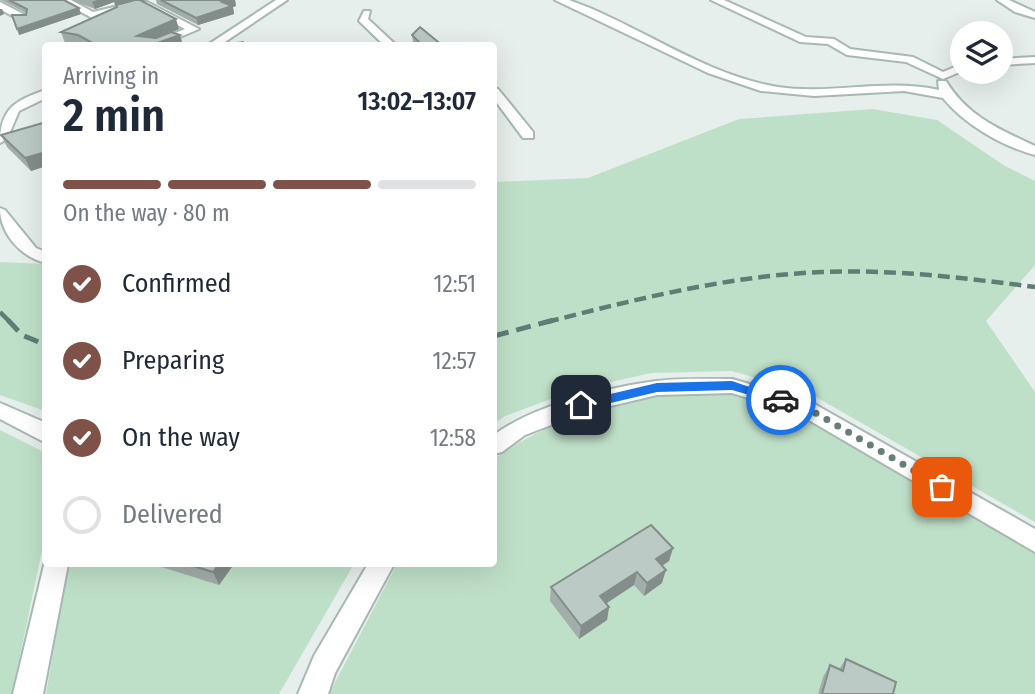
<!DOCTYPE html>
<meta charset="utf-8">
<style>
:root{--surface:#fff;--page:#f2f2f3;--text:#1f2937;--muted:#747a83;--line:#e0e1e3;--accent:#7f5249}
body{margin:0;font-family:"Fira Sans Condensed",sans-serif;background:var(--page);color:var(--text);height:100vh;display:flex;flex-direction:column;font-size:26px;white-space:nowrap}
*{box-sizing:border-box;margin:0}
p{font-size:23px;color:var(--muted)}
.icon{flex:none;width:38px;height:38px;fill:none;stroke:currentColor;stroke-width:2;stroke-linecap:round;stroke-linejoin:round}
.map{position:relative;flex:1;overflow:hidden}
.drawer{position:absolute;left:42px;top:42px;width:455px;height:525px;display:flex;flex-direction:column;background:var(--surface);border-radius:7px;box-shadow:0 7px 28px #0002}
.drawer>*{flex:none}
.buttons{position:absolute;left:950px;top:21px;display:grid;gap:14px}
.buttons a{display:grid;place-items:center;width:63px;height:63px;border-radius:50%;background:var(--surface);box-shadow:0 7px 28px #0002;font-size:35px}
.pin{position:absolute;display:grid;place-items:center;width:60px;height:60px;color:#fff;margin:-30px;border-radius:14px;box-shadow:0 4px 10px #0006}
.courier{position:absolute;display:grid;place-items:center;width:70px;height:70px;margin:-35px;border:5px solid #1a73e8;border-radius:50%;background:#fff;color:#222;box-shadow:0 2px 9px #0007}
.headline em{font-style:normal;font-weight:600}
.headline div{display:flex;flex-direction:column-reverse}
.headline{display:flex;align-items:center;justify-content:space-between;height:119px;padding:0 21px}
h1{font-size:46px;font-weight:600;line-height:52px}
.bar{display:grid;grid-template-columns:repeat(4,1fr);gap:10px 7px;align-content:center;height:84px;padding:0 21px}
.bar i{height:9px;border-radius:5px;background:var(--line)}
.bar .active{background:var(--accent)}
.bar p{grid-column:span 4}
ol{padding:0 21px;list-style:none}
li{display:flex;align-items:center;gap:21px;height:77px}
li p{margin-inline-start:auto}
li .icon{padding:7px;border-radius:50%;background:var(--accent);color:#fff;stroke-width:4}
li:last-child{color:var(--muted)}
li i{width:38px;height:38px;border:4px solid var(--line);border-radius:50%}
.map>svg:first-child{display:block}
</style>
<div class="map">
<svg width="1035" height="694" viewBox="0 0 1035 694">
<rect width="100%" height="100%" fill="#e6efeb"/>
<path fill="#bfe0c8" d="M873 109 937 120 1005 166 1035 181V265L986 321 1035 392V522L809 393 732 371 651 373 572 391 505 416 494 424V182L588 178 739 119Z
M0 262 45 264V411L0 395Z
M732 394 798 413 1035 553V694H329L397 564H494V459C540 426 605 401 662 396 685 394 709 394 732 394Z
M0 430 46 453 45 536 12 694H0Z
M68 564H354L279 694H46Z"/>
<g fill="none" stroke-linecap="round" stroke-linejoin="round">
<defs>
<path id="minor" d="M59 0H71L93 12 127 4 132 7 92 18Z
M276 0H287L219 46H206Z
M555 0H569L590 8C651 34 711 76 778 87 832 95 885 78 939 90L938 81H946C967 116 999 129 1035 146V155C1002 146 965 125 943 98L904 91 814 96 761 91 708 73Z
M711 0H724L806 37 834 39 850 49 913 57 943 72 962 64V71L943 79 906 62 847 55 828 44 800 42Z
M997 0H1009L1035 12V18L1015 12Z
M0 2 27 16 28 18 19 20 0 9Z
M141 2H147L199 29 159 46H143L185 29 141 6Z
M364 11H370L368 19 397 46H385L359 21Z
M1035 57V63L1001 65V59Z
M494 88 498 89 533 132V138H523L494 99Z
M46 90V98L19 111 7 139 0 143C0 109 15 100 46 90Z
M0 208 5 210 36 248 46 252V263C21 257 0 234 0 208Z
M732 379 809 401 1035 529V552L795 412 732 393 657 395 585 412 525 435 502 452 494 454V435C534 405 606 388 656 381 681 378 707 379 732 379Z
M0 403 46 423V443L0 419Z
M46 557V564H68L43 694H13Z
M368 564H394L335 673 328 694H298L314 656Z"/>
</defs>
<use href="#minor" stroke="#a8b8b2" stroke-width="4"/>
<use href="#minor" fill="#fff" fill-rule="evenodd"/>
<path stroke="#5f7d75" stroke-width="4.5" stroke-dasharray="12 6" stroke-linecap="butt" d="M0 312 10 322
M547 322C637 299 728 276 821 272 893 269 964 278 1035 287"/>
<path stroke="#5f7d75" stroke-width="5" stroke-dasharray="15 8" stroke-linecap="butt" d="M8 320 22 335 46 345
M494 336 554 320"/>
</g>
<path fill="#a1aea9" d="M1 0H64L79 8 81 14 19 35 26 13Z
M71 0H146L142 1 179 29 171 32 180 35 183 46H82L65 43 61 32 117 7 114 2 95 9Z
M156 0H235L236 6 233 7 234 14 231 15 198 25 157 4Z
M412 35 443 46H417L413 42Z
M46 122V166L31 171 7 147 1 135Z
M673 548 669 561 662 566V583L644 596 634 585 606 603 609 607 607 620 579 639 550 601 551 587Z
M152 564H234L219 585Z
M846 659 893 694H818L823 677 830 665 839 669Z"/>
<path fill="#838d89" d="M97 0H113L114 2 95 9 92 2Z
M113 0H146L116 6Z
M229 0H235L236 6 233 7 234 14 198 25 196 18 222 2Z
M79 8 81 14 19 35 17 29Z
M0 9H2L4 14 0 16Z
M176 19 179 29 143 46 137 36Z
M180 35 183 46H149Z
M46 152V166L31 171 25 158Z
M673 548 669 561 653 572 656 559Z
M219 564H234L219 585 213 572Z
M666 570 662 583 644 596 647 583Z
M637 572 634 585 598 609 600 596Z
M609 607 607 620 579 639 581 626Z"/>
<path fill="#bbcac4" stroke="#838d89" stroke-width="2" d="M9 0H64L79 8 17 29 12 15H26L27 9Z
M135 0H140L176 19 137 36 156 38 171 32 180 35 149 46H98L78 35 61 32 117 7 116 5Z
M161 0H230L222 2 232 6 196 18Z
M420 27 443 46H423L412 35Z
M243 42 245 46 225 45Z
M46 122V152L25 158 1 135Z
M651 525 673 548 656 559 666 570 647 583 637 572 600 596 609 607 581 626 551 587Z
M187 564H219L213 572Z
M846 659 896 682 893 694H822L830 665 843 671Z"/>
<path fill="#1a73e8" d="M732 381 787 400 781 404 732 390 657 392 581 410 575 405 581 401 657 383Z"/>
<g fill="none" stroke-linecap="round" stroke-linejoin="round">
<path stroke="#687f78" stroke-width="7" stroke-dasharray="0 12.6" d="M781 400 802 405 942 487"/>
</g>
</svg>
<div class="buttons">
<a><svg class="icon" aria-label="layers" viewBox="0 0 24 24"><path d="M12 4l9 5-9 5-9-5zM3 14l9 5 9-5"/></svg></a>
</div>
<div class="pin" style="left:942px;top:487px;background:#ea580c"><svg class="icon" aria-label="bag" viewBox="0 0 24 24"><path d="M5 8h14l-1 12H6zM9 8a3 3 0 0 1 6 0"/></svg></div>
<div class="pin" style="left:581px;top:405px;background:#1f2937"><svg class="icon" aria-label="home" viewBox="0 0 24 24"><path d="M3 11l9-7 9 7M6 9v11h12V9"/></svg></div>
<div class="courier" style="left:781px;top:400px"><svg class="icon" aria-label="car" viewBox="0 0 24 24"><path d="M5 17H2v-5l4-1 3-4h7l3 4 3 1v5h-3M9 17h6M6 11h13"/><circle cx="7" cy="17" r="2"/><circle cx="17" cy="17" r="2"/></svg></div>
<section class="drawer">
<div class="headline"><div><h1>2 min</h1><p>Arriving in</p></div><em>13:02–13:07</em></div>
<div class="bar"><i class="active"></i><i class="active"></i><i class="active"></i><i></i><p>On the way · 80 m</p></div>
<ol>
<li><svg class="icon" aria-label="check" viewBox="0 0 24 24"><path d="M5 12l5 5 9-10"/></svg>Confirmed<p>12:51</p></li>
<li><svg class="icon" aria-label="check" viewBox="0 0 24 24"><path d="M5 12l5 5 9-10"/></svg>Preparing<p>12:57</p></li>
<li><svg class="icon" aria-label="check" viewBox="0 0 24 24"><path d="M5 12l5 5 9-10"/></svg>On the way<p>12:58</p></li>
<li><i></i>Delivered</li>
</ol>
</section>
</div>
